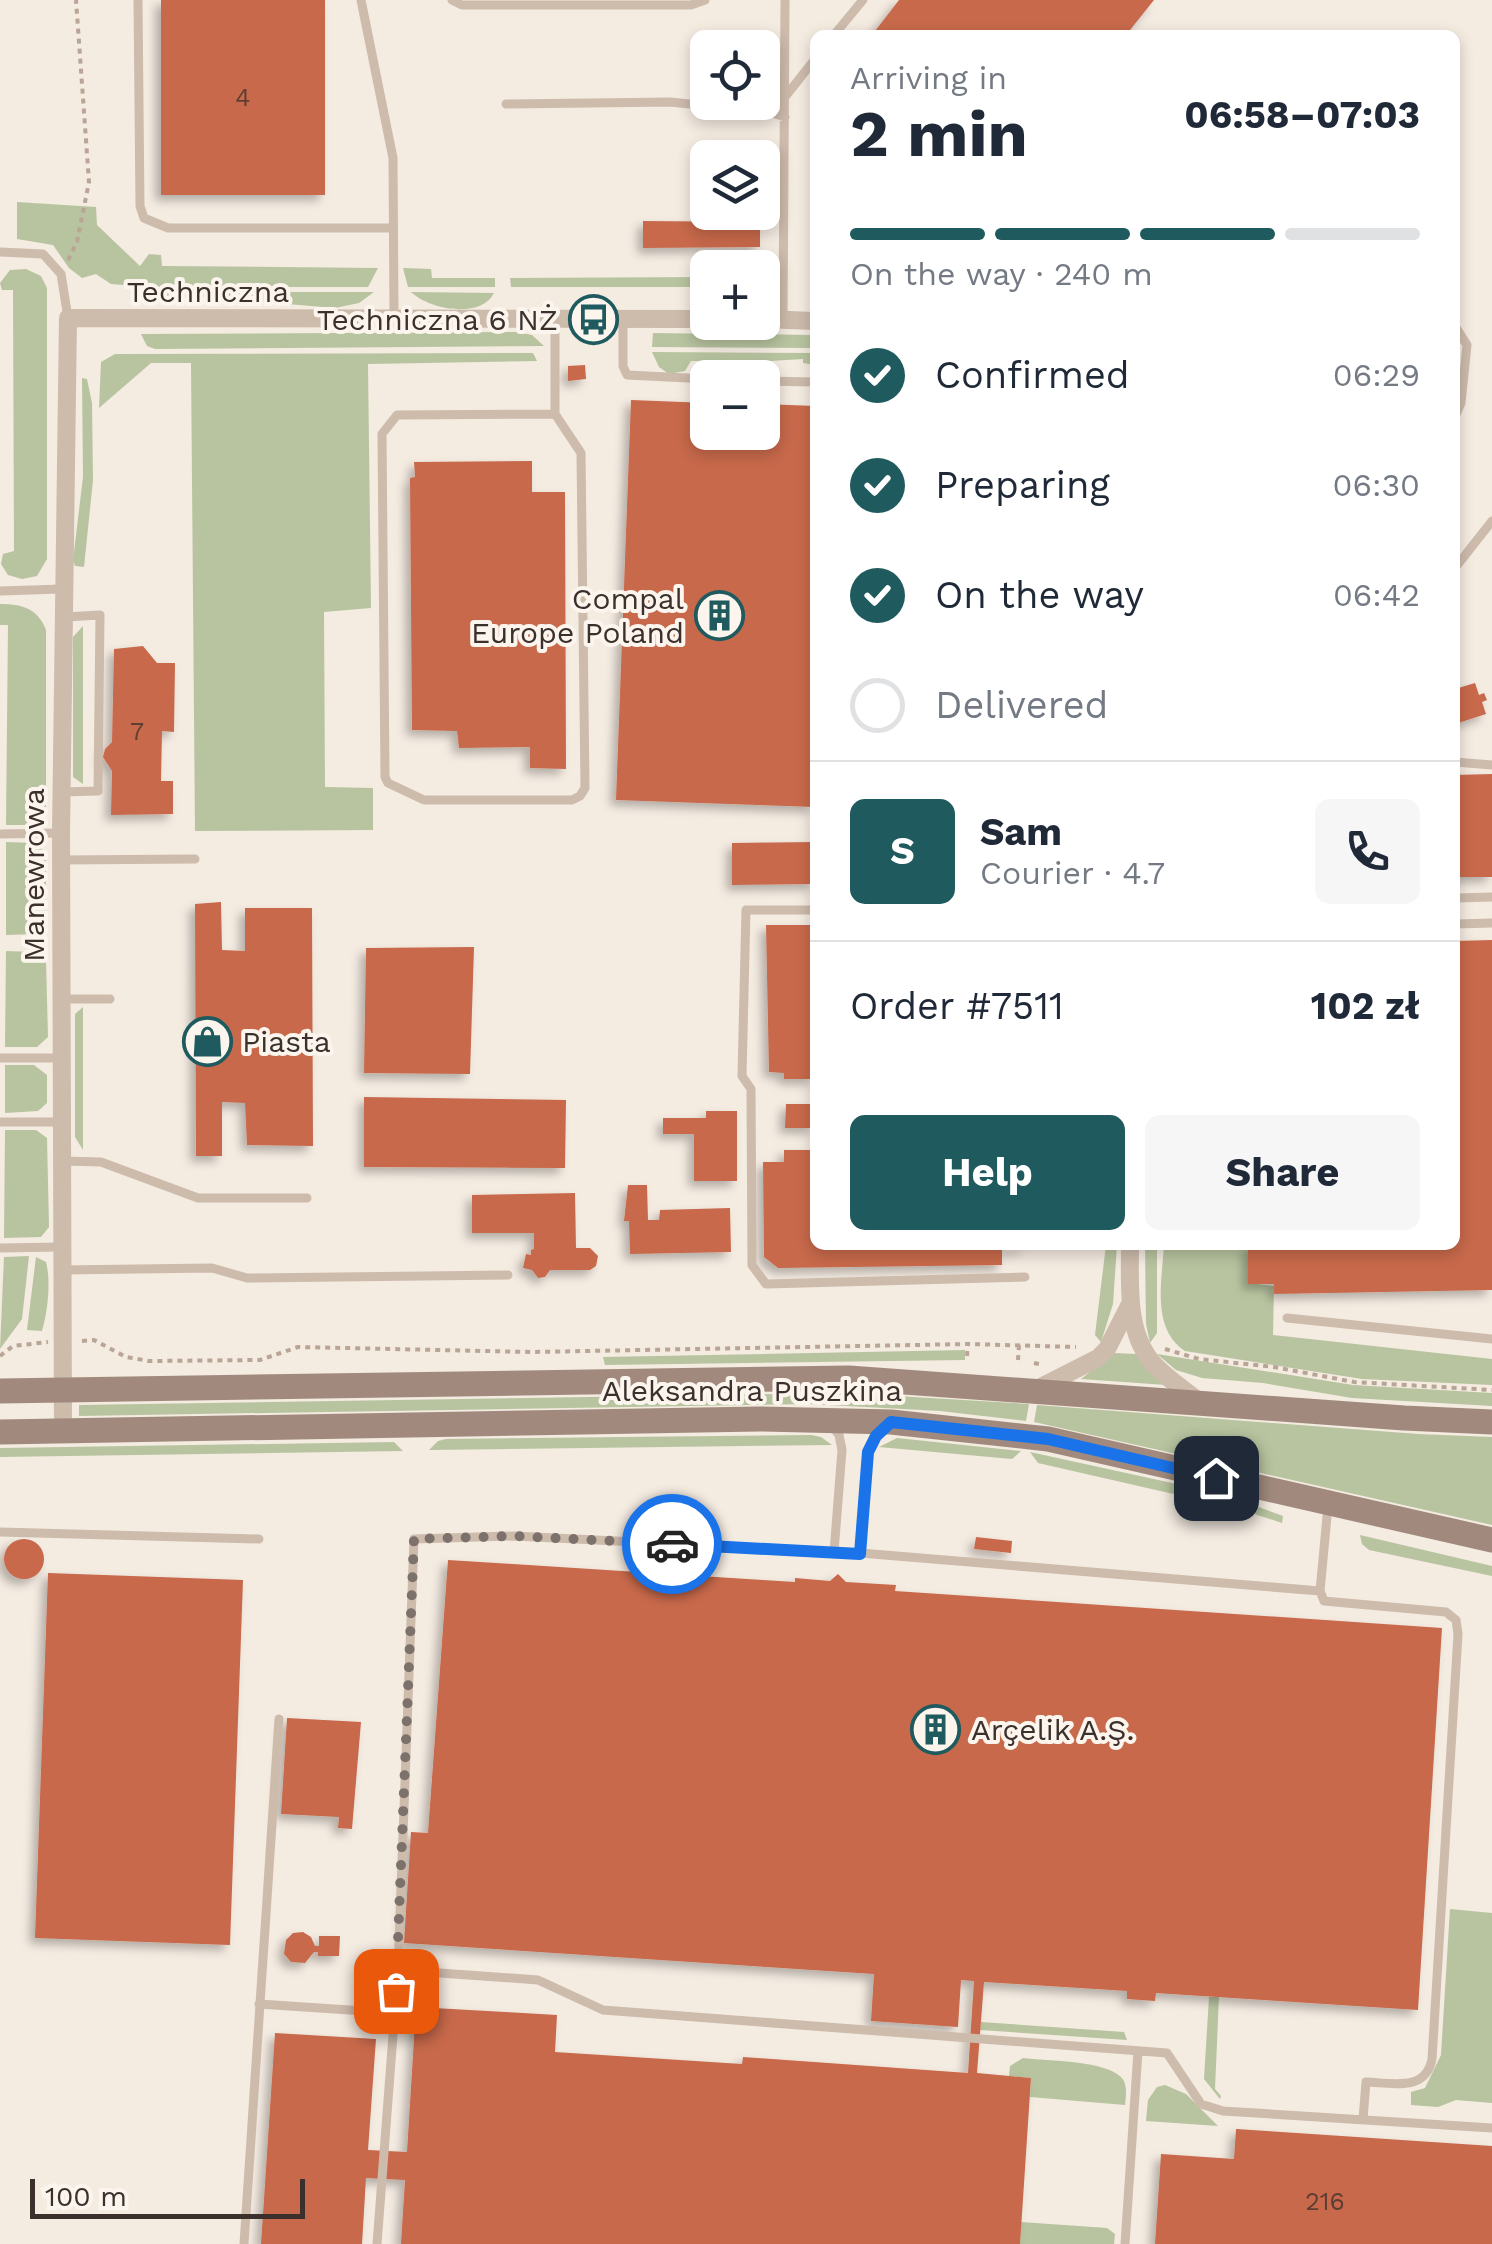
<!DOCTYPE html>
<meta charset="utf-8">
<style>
:root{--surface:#fff;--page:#f6f6f7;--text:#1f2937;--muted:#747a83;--line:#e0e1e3;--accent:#1f5a5e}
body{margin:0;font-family:"Work Sans",sans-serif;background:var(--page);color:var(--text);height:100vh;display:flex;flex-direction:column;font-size:38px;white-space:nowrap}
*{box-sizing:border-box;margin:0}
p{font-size:32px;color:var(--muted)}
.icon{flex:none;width:55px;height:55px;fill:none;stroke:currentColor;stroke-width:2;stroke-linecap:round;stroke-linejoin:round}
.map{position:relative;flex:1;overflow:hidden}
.sheet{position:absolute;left:810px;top:30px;width:650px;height:1220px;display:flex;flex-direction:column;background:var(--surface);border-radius:15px;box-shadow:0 5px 15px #0003}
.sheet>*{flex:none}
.buttons{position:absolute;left:690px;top:30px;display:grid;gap:20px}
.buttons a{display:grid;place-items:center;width:90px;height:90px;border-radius:15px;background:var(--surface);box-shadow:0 5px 15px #0003;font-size:50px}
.scale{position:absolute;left:30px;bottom:25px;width:275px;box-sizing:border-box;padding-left:10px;border:5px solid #3b302b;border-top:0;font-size:28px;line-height:35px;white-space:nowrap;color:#3b302b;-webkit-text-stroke:8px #fbf5ee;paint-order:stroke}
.pin{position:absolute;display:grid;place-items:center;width:85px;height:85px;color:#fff;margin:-42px;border-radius:20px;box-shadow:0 5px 15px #0006}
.courier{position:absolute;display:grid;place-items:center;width:100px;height:100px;margin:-50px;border:8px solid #1a73e8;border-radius:50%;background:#fff;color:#222;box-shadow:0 2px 12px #0007}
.headline em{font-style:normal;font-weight:700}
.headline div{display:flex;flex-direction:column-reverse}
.headline{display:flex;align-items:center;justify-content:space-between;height:170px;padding:0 40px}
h1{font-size:65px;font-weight:700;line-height:75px}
.bar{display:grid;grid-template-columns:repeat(4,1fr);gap:15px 10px;align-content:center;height:120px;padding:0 40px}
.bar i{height:12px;border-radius:8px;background:var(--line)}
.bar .on{background:var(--accent)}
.bar p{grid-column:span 4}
.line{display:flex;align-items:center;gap:25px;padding:0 40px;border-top:2px solid var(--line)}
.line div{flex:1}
.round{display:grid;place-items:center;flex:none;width:105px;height:105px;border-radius:15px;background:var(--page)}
ol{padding:0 40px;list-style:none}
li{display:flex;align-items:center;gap:30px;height:110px}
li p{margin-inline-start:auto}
li .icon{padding:10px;border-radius:50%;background:var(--accent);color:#fff;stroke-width:4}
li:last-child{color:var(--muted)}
li i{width:55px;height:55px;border:5px solid var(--line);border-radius:50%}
.button{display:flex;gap:20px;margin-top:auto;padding:20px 40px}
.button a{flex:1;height:115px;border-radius:15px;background:var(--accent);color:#fff;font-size:40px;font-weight:700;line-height:115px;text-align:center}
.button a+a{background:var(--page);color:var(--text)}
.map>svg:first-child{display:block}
</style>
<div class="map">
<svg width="1492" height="2244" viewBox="0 0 1492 2244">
<defs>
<filter id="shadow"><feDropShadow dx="-5.5" dy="5.5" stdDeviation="5" flood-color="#0004"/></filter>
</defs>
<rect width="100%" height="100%" fill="#f4ebe1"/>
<path fill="#b8c4a0" d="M17 202 96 207 97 225 140 266 149 254 161 255 162 266 378 268 368 287H148L111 284 96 274 82 278 69 268 53 245 17 239Z
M403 268 431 269 432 278H495V287H408Z
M26 269 41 276 47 288V559L37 576 22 579 8 575 1 564 3 554 14 551 13 290H2L0 283 10 270Z
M707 277V287H511L510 278Z
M148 292H374L359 303 335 308 201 297 141 298Z
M411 292 494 293C481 319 430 310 411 292Z
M517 332 532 335 544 346 155 349 147 346 141 334Z
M653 333 812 335H815V348L652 347Z
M652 352 815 353V365L803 363V359L740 363 735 375 715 374 726 368V361H691L685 371 669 374 659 367Z
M533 353 537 361 368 364 371 608 324 612 325 787 373 788V830L195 831 191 363H151L99 408 101 362 115 354Z
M82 378 87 379 92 403 93 480 84 567 75 566 73 560 83 477Z
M0 604C21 604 38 608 46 630V815L32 825H6L8 625H0Z
M83 626V784L73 777V637Z
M6 842 35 843 46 853V925L35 934 6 935Z
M6 951 34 952 46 961 48 1037 37 1047H5Z
M83 1007V1150L75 1137V1014Z
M5 1065H34L47 1075V1103L38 1111 5 1113Z
M5 1130H36L47 1138 49 1227 41 1237 4 1238Z
M1106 1245H1117L1113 1304 1101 1342 1095 1335Z
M1145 1245H1157V1333L1150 1343 1146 1324Z
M1164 1245H1214V1249L1248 1250V1283L1274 1286 1273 1335 1492 1359V1385L1362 1379 1185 1351C1151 1329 1162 1280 1164 1245Z
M29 1256 22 1319 0 1349 4 1257Z
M36 1257 46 1262C51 1281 48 1310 42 1331L27 1330Z
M965 1350V1360L605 1365 603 1357Z
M1114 1353 1136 1354 1166 1385 1081 1379Z
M1157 1354 1353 1385 1492 1393V1406L1352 1398 1263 1383 1202 1378 1176 1370Z
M847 1393 1029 1404 1026 1421 940 1411 810 1404 79 1416V1405Z
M1037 1405 1418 1434 1492 1437V1525L1034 1422Z
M811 1435 821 1437 832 1445 429 1450 438 1441 446 1439Z
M897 1438 1021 1451 1012 1459 879 1447Z
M394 1442 403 1451 0 1457V1448Z
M1030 1452 1227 1495 1283 1516 1282 1523 1239 1509 1038 1463Z
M1360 1535 1492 1566V1576L1369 1550 1362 1544Z
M1450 1909 1492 1913V2103L1456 2100 1438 2107 1411 2105V2092L1425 2088 1441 2055Z
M1209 1997H1219L1215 2089 1221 2096 1220 2099 1204 2079Z
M981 2022 1124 2032 1127 2040 980 2030Z
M1023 2058C1046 2061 1113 2060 1124 2081 1127 2088 1126 2096 1125 2105L1030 2097 1031 2078 1009 2076 1010 2066Z
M1165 2085 1186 2094 1218 2126 1146 2121 1148 2100 1157 2087Z
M1021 2222 1107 2228 1115 2234 1114 2244H1020Z"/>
<path fill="#c8694b" filter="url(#shadow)" d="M161 0H325V195H161Z
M899 0H1154L1126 35H872Z
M643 221 760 222V247L643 248Z
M585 365 586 379 568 381V366Z
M631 400 708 403V432H762V404L815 406V807L616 800Z
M532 461V492H565L566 769 530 768V747L459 748 457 731 412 730 410 478 415 477 414 462Z
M143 646 157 663H175L174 732 162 731 161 781H173V814L111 815 112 771 103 757 105 749 112 742 114 649Z
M1475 683 1479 695 1484 693 1487 700 1482 702 1486 714 1455 724V689Z
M1492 774V877H1455V775Z
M815 842V884L732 885V843Z
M221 902 222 950 245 951V908H312L313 1146 247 1145 245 1103 222 1102V1156H196L195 904Z
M766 925H815V1079H784V1073L769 1072Z
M1492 940V1290L1274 1294V1284H1248V1245H1455V941Z
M474 947 470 1074 364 1073 366 948Z
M364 1097 566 1100 565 1168 364 1167Z
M786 1104H815V1128H785Z
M706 1111H737V1181H694V1134H663V1118H706Z
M784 1150H815V1245H1025L1026 1248 1002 1249V1265L778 1268 764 1257 763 1162H784Z
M628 1185H647L648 1220H659L660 1210 730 1208 731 1252 630 1254 629 1221H624Z
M575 1193 576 1248H590L598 1256 596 1266 590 1270H550L545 1277 538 1278 532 1270 523 1268 526 1254 531 1255V1250L534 1249V1233H472V1195Z
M976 1537 1012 1541 1011 1553 974 1549Z
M4 1559a20 20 0 1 1 40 0a20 20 0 1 1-40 0Z
M448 1560 795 1582V1578L830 1581 838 1574 846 1582 896 1585 895 1591 1442 1628 1418 2010 1156 1993 1155 2001 1127 1999V1991L984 1982 977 2073 1031 2078 1020 2244H401L405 2180 366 2178 362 2244H261L275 2033 376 2039 368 2150 407 2152 416 2007 557 2015 555 2052 742 2064 743 2057 968 2073 974 1981 961 1980 958 2027 871 2021 874 1974 404 1943 411 1832 428 1833Z
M48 1573 243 1580 230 1945 35 1938Z
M287 1718 361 1722 352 1829 338 1828 339 1817 281 1814Z
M303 1932 311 1937 315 1946H319V1936H340L339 1956H318V1952H314L305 1963 291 1962 284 1954 286 1940 293 1933Z
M1236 2129 1492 2146V2244H1155L1161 2154 1234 2159Z"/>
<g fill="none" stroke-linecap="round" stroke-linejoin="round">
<path stroke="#b9a596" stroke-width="4" stroke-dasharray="5 5" stroke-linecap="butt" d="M68 260 77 242 89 182 76 0
M82 1341 94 1340 126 1357 149 1361 260 1360 298 1347 532 1352 968 1344 1076 1347
M1165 1349 1199 1359 1274 1367 1354 1382 1492 1390
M0 1356 13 1346 48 1342
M967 1356 968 1344
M1018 1360 1019 1345
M1034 1363 1039 1364"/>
<path stroke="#cdbbac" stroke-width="9" d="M138 0 140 206 144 218 168 228H392
M361 0 393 158 394 318
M452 0 462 5H691L705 0
M834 35 863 0
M785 97 815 59
M506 104 670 102 769 112 785 117
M0 252 43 254 61 274 68 318
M623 319V366L627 375 708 379
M783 319 785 0
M1455 326 1467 345 1461 403 1455 417
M762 381 815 382
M555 414 397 415 382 434 385 777 388 783 424 800H572L580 796 585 788 581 453 555 414V320
M1455 568 1492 521
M0 591 62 589
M1455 762 1492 765
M61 792 98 791 100 615 65 617
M0 834 61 833
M61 860 195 859
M1455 898 1492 897
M815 910H746L742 1076 751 1089 752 1265 766 1284 1025 1277
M1455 924 1492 923
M63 999H110
M0 1058H62
M0 1122H62
M62 1161 101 1162 198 1198H307
M0 1248 61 1247
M62 1270 212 1268 247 1278 508 1275
M1287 1318 1492 1339
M831 1425 839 1435 842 1450 834 1552
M0 1532 259 1539
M860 1553 868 1452 871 1443 885 1427
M1320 1591 1324 1601 1446 1612 1456 1620 1458 1634 1432 2059C1426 2092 1392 2083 1366 2082L1363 2119
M398 1970 538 1980 603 2010 1167 2053 1201 2104 1223 2111 1492 2128
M259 2004 395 2013
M244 2244 279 1719
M377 2244 398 1970 414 1539 514 1536 860 1553 1320 1591 1328 1506
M1125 2244 1138 2051"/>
<path stroke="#cdbbac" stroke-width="18" d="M762 319 815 321
M1130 1245C1130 1283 1126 1330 1151 1361 1164 1377 1185 1390 1201 1403
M1035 1390 1098 1358 1107 1349 1130 1304
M63 1431 61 833 68 318 708 319"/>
<path stroke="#a18a7d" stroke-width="25" d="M0 1391 849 1378 1404 1418 1492 1422
M0 1432 760 1419 891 1422 1048 1439 1492 1540"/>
</g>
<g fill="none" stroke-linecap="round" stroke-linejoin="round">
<path stroke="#7c716b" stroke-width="10" stroke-dasharray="0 18" d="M396 1991 414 1539 514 1536 672 1544"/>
<path stroke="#1a73e8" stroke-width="12" d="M672 1544 860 1554 868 1452 876 1436 891 1422 1048 1439 1216 1478"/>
</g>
<defs>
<symbol id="bus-ring" viewBox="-11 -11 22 22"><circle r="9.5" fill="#fbf5ee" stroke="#1f5a5e" stroke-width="1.5"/><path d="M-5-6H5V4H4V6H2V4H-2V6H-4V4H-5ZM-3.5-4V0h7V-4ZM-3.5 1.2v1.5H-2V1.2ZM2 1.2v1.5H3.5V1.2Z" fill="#1f5a5e"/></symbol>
<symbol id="building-ring" viewBox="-11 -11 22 22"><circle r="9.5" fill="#fbf5ee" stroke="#1f5a5e" stroke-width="1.5"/><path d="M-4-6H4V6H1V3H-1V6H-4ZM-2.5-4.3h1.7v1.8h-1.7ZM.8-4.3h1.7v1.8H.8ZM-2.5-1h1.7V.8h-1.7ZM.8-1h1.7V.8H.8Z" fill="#1f5a5e"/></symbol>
<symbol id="shop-ring" viewBox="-11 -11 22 22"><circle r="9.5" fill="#fbf5ee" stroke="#1f5a5e" stroke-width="1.5"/><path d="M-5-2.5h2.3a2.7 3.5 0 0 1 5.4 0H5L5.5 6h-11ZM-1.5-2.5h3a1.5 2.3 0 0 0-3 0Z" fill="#1f5a5e"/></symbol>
</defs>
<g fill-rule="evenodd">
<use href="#bus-ring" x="566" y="292" width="55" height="55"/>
<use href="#building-ring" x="692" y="588" width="55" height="55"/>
<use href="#shop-ring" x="180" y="1014" width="55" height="55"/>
<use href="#building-ring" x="908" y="1702" width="55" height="55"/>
</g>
<g text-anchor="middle" stroke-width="8" stroke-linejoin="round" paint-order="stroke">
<g font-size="25" fill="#5e3e33">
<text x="243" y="106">4</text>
<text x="137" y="740">7</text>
<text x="1325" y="2210">216</text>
</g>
<g font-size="30" fill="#3b302b" stroke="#fbf5ee">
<text x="208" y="302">Techniczna</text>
<text transform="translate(34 875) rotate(-90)" y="10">Manewrowa</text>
<text x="752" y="1401">Aleksandra Puszkina</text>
</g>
<g font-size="30" fill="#3b302b" stroke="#fbf5ee" text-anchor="end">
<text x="558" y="330">Techniczna 6 NŻ</text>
<text x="684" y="609">Compal<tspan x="684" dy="34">Europe Poland</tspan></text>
<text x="242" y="1052" text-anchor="start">Piasta</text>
<text x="971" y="1740" text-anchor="start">Arçelik A.Ş.</text>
</g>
</g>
</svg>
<div class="buttons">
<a><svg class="icon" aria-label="locate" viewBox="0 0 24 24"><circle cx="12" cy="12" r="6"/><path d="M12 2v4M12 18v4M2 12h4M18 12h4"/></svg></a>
<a><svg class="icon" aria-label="layers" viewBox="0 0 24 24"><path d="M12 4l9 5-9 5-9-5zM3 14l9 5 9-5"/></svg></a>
<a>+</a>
<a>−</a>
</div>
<div class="scale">100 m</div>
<div class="pin" style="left:396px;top:1991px;background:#ea580c"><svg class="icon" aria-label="bag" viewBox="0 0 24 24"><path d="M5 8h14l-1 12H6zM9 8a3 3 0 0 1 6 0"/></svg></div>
<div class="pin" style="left:1216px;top:1478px;background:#1f2937"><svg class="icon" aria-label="home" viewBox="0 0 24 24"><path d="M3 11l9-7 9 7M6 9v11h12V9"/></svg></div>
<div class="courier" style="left:672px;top:1544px"><svg class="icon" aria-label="car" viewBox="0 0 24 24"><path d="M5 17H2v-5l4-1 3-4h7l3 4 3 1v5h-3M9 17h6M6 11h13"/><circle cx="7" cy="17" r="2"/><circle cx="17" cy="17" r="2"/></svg></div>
<section class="sheet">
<div class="headline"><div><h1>2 min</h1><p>Arriving in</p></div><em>06:58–07:03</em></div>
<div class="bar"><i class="on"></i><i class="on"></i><i class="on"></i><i></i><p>On the way · 240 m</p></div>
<ol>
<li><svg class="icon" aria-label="check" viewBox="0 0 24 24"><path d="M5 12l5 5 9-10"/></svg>Confirmed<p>06:29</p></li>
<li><svg class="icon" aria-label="check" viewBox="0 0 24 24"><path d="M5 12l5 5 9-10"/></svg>Preparing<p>06:30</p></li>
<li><svg class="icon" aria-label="check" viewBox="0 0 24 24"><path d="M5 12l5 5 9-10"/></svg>On the way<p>06:42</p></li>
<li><i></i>Delivered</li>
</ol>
<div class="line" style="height:180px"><b class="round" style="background:var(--accent);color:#fff">S</b><div><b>Sam</b><p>Courier · 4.7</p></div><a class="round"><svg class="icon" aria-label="phone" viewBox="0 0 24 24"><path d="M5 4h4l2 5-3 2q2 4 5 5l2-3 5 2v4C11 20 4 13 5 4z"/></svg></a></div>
<div class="line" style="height:130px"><div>Order #7511</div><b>102 zł</b></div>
<div class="button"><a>Help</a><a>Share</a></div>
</section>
</div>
